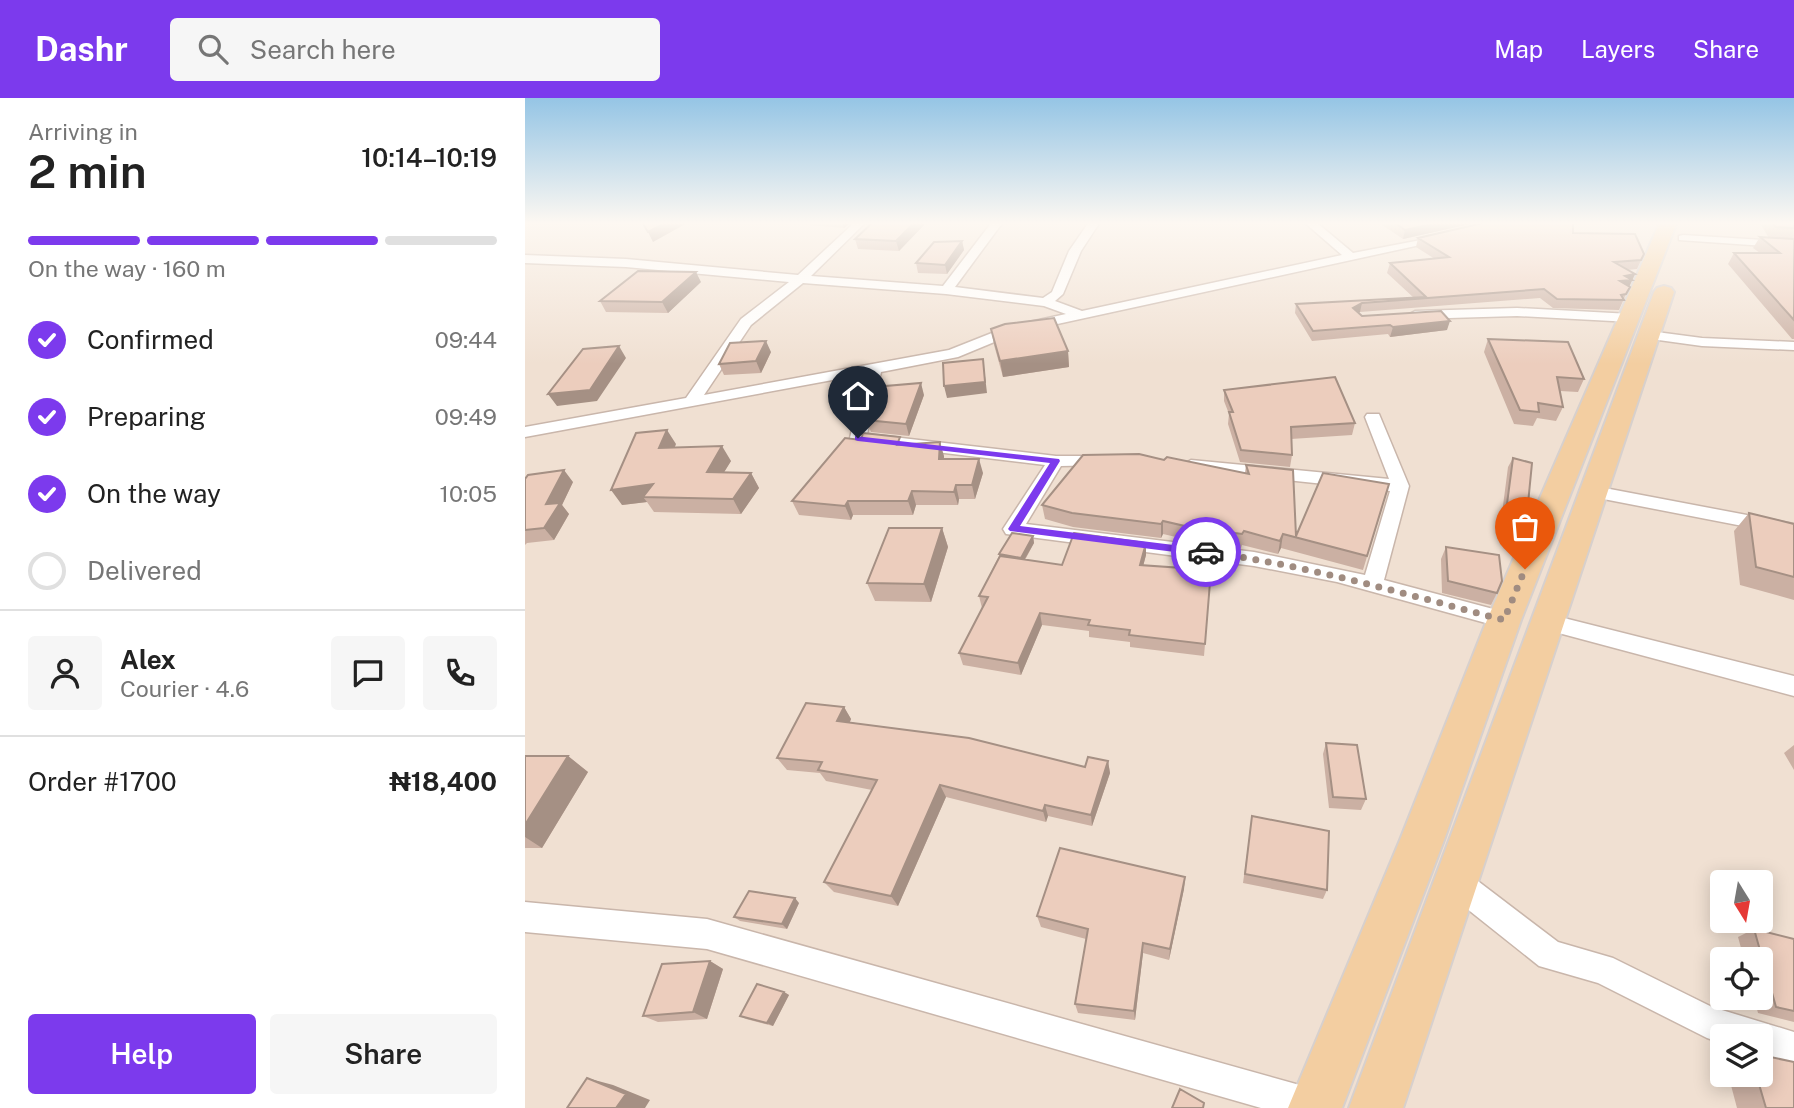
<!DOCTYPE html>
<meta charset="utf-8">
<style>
:root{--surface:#fff;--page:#f6f6f6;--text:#222;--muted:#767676;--line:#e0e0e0;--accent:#7c3aed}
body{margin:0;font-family:"Public Sans",sans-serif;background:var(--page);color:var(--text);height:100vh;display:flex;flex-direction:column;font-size:26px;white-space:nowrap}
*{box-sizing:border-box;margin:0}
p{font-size:23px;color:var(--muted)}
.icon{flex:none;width:38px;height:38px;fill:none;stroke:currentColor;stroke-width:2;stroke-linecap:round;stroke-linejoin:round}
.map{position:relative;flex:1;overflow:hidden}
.panel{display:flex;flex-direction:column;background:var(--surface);width:525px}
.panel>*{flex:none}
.needle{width:46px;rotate:169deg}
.controls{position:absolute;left:1185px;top:772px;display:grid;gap:14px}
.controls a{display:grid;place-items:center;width:63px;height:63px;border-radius:7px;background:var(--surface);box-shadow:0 4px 18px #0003;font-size:35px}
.pin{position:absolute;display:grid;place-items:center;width:60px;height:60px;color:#fff;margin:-72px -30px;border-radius:50% 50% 50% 0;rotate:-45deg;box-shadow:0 0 7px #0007}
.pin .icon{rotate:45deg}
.courier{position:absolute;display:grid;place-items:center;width:70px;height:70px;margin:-35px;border:5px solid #7c3aed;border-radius:50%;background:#fff;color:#222;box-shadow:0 2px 9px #0007}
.overview em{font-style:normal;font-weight:600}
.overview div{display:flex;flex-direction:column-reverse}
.overview{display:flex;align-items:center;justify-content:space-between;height:119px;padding:0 28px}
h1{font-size:46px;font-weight:600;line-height:52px}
.bar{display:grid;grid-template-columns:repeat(4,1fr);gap:10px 7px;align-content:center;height:84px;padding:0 28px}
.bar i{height:9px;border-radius:5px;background:var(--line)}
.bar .active{background:var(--accent)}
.bar p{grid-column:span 4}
.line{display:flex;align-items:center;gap:18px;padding:0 28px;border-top:2px solid var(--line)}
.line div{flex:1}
.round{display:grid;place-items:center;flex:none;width:74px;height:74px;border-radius:7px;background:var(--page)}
ol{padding:0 28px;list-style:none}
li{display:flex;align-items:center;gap:21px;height:77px}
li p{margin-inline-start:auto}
li .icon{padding:7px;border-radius:50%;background:var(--accent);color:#fff;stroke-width:4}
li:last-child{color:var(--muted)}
li i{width:38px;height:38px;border:4px solid var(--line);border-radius:50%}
.primary-button{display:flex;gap:14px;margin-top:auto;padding:14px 28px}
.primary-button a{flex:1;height:80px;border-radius:7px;background:var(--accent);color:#fff;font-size:28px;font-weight:600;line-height:80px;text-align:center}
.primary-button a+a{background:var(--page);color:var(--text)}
header{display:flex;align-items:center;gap:42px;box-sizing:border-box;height:98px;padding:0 35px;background:var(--accent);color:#fff}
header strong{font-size:33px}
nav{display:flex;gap:38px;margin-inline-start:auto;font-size:24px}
.search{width:490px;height:63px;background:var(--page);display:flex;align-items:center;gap:18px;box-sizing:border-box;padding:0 24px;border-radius:7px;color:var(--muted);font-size:26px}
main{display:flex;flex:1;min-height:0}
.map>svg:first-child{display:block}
</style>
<header>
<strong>Dashr</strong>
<div class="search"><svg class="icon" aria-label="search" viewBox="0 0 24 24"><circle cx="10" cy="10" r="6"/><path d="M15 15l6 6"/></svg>Search here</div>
<nav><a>Map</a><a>Layers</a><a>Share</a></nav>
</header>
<main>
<section class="panel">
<div class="overview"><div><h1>2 min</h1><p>Arriving in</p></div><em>10:14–10:19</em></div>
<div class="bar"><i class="active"></i><i class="active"></i><i class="active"></i><i></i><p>On the way · 160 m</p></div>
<ol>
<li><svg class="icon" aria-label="check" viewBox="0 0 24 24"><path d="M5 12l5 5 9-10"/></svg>Confirmed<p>09:44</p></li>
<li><svg class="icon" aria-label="check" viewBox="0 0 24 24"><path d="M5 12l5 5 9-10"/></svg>Preparing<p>09:49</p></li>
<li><svg class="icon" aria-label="check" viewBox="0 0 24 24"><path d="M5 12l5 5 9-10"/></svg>On the way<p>10:05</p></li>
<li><i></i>Delivered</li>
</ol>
<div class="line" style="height:126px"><a class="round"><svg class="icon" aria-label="person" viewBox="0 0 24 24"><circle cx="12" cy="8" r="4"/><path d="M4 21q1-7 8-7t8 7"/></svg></a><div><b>Alex</b><p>Courier · 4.6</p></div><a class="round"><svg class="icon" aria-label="chat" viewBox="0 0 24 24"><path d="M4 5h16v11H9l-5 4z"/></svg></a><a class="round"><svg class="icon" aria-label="phone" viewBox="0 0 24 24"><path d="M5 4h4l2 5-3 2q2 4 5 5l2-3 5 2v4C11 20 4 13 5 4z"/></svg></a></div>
<div class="line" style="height:91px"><div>Order #1700</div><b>₦18,400</b></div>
<div class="primary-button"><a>Help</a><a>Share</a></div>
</section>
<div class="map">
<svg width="1269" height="1010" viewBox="0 0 1269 1010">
<rect width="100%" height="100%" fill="#faefe3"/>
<path fill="#f0e0d2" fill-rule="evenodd" d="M0 124H1269V1010H0ZM1197 784H1236V822H1197ZM1197 861H1236V900H1197ZM1197 938H1236V976H1197Z"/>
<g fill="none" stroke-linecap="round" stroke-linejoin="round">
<defs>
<path id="minor" d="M330 124H341L286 178 418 188 467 124H478L430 189 518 200 527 194 544 153 564 124H575L556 153 538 196 530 203 557 213 817 157 779 124H791L828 155 922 137V141L918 142 491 235 433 259 356 274 342 336 531 358H588L591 362 582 367 536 368 501 426 729 454 840 477 865 393 666 372 657 367 666 362 864 381 840 319 842 316H854L884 388 859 482 987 516 990 522 987 528 979 530 812 484 729 468 481 436 478 431 520 367 327 344 325 340 340 276 0 339V329L161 300 216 221 264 184 101 169 0 165V157L101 161 273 177ZM278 185 421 196 519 208 541 216 482 229 424 252 179 297 226 227Z
M1158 137 1269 144V150L1154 142V138Z
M992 210 1106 216 1113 220 1106 224 992 218 890 221 883 217 890 213Z
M1124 233 1177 240 1269 244V252L1177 248 1119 240 1117 237Z
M1069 388 1269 426V438L1063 398 1060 394Z
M1023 516 1269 578V598L1015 530 1012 524 1015 518Z
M931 770 941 774 1033 844 1088 860 1187 909 1269 934V966L1236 956V938H1197V945L1182 940 1073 885 1014 868 921 794 917 784 921 774Z
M0 804 182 821 796 993 808 998 813 1010H736L182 851 0 834Z"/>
<path id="primary" d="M1135 124H1152L996 522 919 742 817 1010H763L875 742 962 522Z
M1139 188 1146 190 1149 194 878 1010H824L1129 194 1132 190Z"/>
</defs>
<use href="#minor" stroke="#c9b6ab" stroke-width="3"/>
<use href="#primary" stroke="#d7d0cd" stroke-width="4"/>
<use href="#minor" fill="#fff" fill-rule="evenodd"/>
<use href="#primary" fill="#f3cea1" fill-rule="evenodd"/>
</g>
<path fill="#cbb0a3" d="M283 124H326L319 130 284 127Z
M853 124H954L878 141Z
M1238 124H1269V241H1267L1203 166 1209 155H1235L1228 150 1235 139 1244 140 1236 127Z
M399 127 374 153 333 151 330 141Z
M1048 135 1119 156 1112 171 1102 172 1110 176 1094 212 1028 210 1015 200 835 214 834 215 837 218 922 232 865 239 863 236 787 243 770 215 771 206 889 200 862 175 865 165 910 161 891 149 893 140Z
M437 143 439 152 422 176 393 175 391 165Z
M176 184 143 215 81 214 75 203Z
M466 231 543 253 544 269 478 279 469 247Z
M963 241 1059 281 1053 294 1035 293 1038 309 1031 323 1012 320 1008 328 989 326 959 254Z
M246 254 236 275 199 277 194 266Z
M699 292 830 325 827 337 766 341 767 357 765 369 715 364 703 326 704 316 699 303Z
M399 297 384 338 346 334 341 322Z
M336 342 377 347 419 358V361L458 375 450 401H434L433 407H391L388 417H328L326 422 274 417 267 403Z
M151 346 149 350 206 363 199 374 226 375 234 390 216 416 129 414 122 404 97 407Z
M988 360 1001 426 996 436 975 431 983 369Z
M639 362 720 375 721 367 771 438 864 386 838 472 756 450 753 456 717 447 716 450 708 449 675 440 673 444 638 436 636 440 548 429 520 421 517 407Z
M0 381 48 384 37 407 44 416 29 442 2 445 0 447Z
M1224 415 1269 426V502L1215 487 1209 433Z
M417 430 423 449 406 504 350 503 342 485Z
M508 438 509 445 500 462 537 467 621 457 618 468 686 472 679 558 605 549V544L564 539V533L517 527 496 577 438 567 434 555 457 510 454 498 474 458V456Z
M921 449 972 495 966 507 917 495 916 461Z
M319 609 326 621 325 624 560 669 583 663 585 675 567 728 523 718 521 724 421 699 373 808 309 794 299 784 347 692 301 683 295 675 262 672 252 660Z
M801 645 841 701 836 712 804 710 798 656Z
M1269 647V672L1259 655Z
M0 658H43L63 674 17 750H0Z
M727 718 802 792 798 801 718 785Z
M660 779 659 791 644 862 618 855 610 922 553 915 550 906 561 841 516 829 512 818Z
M274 805 262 831 215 823 209 819Z
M1229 831 1269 841V924L1233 915 1229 900H1236V861H1219L1213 839Z
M185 863 198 871 182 921 133 924 118 918Z
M259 894 264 897 248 928 221 921 215 918Z
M1203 976H1236L1269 1010H1212Z"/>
<path fill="#a59084" d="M142 124H164L128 144 123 134Z
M317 124H326L319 130Z
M390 124H399V127L374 153 371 143Z
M916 124H954L878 141 880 132Z
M437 143 439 152 422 176 420 167Z
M171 174 176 184 143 215 137 204Z
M1110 176 1103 191 1095 183 1100 178Z
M837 205 835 214 826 220 828 210Z
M925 223 922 232 865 239 868 229Z
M241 243 246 254 236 275 231 263Z
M94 248 101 260 72 303 32 308 23 296Z
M543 253 544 269 478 279 475 263Z
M458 261 462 295 422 300 419 288Z
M396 285 399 297 384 338 381 326Z
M142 332 151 346 143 365 134 350Z
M415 344 419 358 418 375 414 361Z
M197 348 206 363 190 389 182 374Z
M454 361 458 375 450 401 447 387Z
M39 372 48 384 37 407 44 416 29 442 19 430 21 406Z
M226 375 234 390 216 416 208 401Z
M128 386 118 399 122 404 97 407 86 392Z
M431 387 434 401 433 407 429 394Z
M387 393 391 407 388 417 383 403Z
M323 403 328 417 326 422 320 408Z
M638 423V436L636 440V426Z
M676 426 675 440 673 444V431Z
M417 430 423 449 406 504 399 486Z
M758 436 756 450 753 456 755 443Z
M508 438 509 445 497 466 496 460Z
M621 445V457L615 480V467Z
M515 515 517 527 496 577 493 565Z
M319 609 326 621 320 635 312 623Z
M43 658 63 674 17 750 0 739V727Z
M583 663 585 675 567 728 566 717Z
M415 687 421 699 373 808 366 798Z
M520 707 523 718 521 724 518 713Z
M660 779 659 791 644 862 645 851Z
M270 800 274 805 262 831 257 826Z
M618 845V855L610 922 609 913Z
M185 863 198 871 182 921 168 914Z
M259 894 264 897 248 928 242 925Z
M62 980 88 987 125 1002 120 1010H91Z"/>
<path fill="#eccdbd" stroke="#a59084" stroke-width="2" d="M117 124H142L123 134Z
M348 124H390L371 143 330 141Z
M869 124H916L880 132Z
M962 124H1048V135L1110 136 1119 156 1116 162 1089 164 1110 176 1100 178 1107 182 1095 183 1105 189 1101 196 1096 197 1099 202 1032 201 1019 191 837 205 828 210 837 218 916 213 925 223 868 229 865 227 788 233 771 206 901 199 865 165 924 159 893 140Z
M1247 124H1269V130L1251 129Z
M1235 139 1269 141V222L1209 155H1255Z
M437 143 420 167 391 165 409 144Z
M113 173 171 174 137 204 75 203Z
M529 220 543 253 475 263 466 231 480 226Z
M963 241 1043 244 1059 281 1032 279 1038 309 1013 305 1014 314 995 312Z
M241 243 231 263 194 266 205 245Z
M94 248 65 292 23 296 58 251Z
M458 261 460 284 419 288 418 265Z
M810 279 830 325 766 329 767 357 716 352 704 314H708L699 292Z
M396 285 381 326 341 322 349 289Z
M142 332 134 350 197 348 182 374 226 375 208 401 118 399 128 386 86 392 111 335Z
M338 335 375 339 372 347 415 344 414 361H454L447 387H431L429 394 387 393 383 403H323L320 408 267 403 320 340 336 342Z
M614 356 639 362 642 359 724 376 721 367 768 372 771 438 798 375 864 386 842 458 758 436 755 443 719 433 717 436 710 435 676 426 673 431 638 423 636 426 547 415 517 407 558 357Z
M988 360 1007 365 1001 426 980 421Z
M39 372 21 406 35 405 19 430 0 432V381L3 377Z
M1224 415 1269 426V479L1231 469Z
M364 430H417L399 486 342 485Z
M487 435 508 438 496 460 474 456Z
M549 435 621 445 615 467 686 472 680 546 604 537 605 532 563 527 565 522 515 515 493 565 434 555 463 499 454 498 475 458 537 467Z
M921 449 974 457 977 483 972 495 923 483Z
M281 605 319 609 312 623 444 640 560 669 563 659 583 663 566 717 520 707 518 713 415 687 366 798 299 784 352 682 293 672 297 664 252 660Z
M801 645 832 647 841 701 808 699Z
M0 658H43L0 727Z
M727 718 804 733 802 792 720 776Z
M535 750 660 779 645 851 618 845 609 913 550 906 563 831 512 818Z
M224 793 270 800 257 826 209 819Z
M1229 831 1269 841V913L1251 909Z
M185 863 168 914 118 918 137 866Z
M232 886 259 894 242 925 215 918Z
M1236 957 1269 964V1010H1241L1231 976H1236Z
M62 980 101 996 91 1010H42Z
M655 991 679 1005 678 1010H647Z"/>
<linearGradient id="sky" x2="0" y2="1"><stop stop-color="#95c5e5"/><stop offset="0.47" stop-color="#fdf8f2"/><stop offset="1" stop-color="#fdf8f2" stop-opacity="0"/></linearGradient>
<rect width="1269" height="266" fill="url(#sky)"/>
<path fill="#7c3aed" d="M330 338 534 361 535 363 495 428 681 451 686 454 681 458 485 433 483 431 525 365 333 343 330 342Z"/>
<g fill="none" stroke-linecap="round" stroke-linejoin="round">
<path stroke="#a08c81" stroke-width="7" stroke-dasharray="0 12.6" d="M681 454C782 467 880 496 979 522L1000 471"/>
</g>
</svg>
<div class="controls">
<a><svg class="needle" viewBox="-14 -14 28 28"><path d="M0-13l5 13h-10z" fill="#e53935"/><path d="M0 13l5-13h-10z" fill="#767676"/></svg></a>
<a><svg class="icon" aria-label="locate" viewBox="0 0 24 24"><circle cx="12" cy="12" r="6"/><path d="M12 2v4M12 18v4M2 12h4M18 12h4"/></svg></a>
<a><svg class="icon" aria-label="layers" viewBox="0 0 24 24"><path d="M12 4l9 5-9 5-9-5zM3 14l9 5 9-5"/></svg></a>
</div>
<div class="pin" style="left:1000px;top:471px;background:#ea580c"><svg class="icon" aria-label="bag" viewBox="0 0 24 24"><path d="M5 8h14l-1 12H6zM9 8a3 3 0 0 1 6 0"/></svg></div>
<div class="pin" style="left:333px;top:340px;background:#1f2937"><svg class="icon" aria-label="home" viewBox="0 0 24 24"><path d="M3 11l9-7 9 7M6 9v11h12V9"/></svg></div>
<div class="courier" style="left:681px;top:454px"><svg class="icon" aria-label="car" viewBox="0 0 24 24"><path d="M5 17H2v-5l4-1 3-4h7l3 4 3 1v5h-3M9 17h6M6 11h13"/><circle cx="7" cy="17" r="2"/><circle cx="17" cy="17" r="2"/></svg></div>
</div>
</main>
